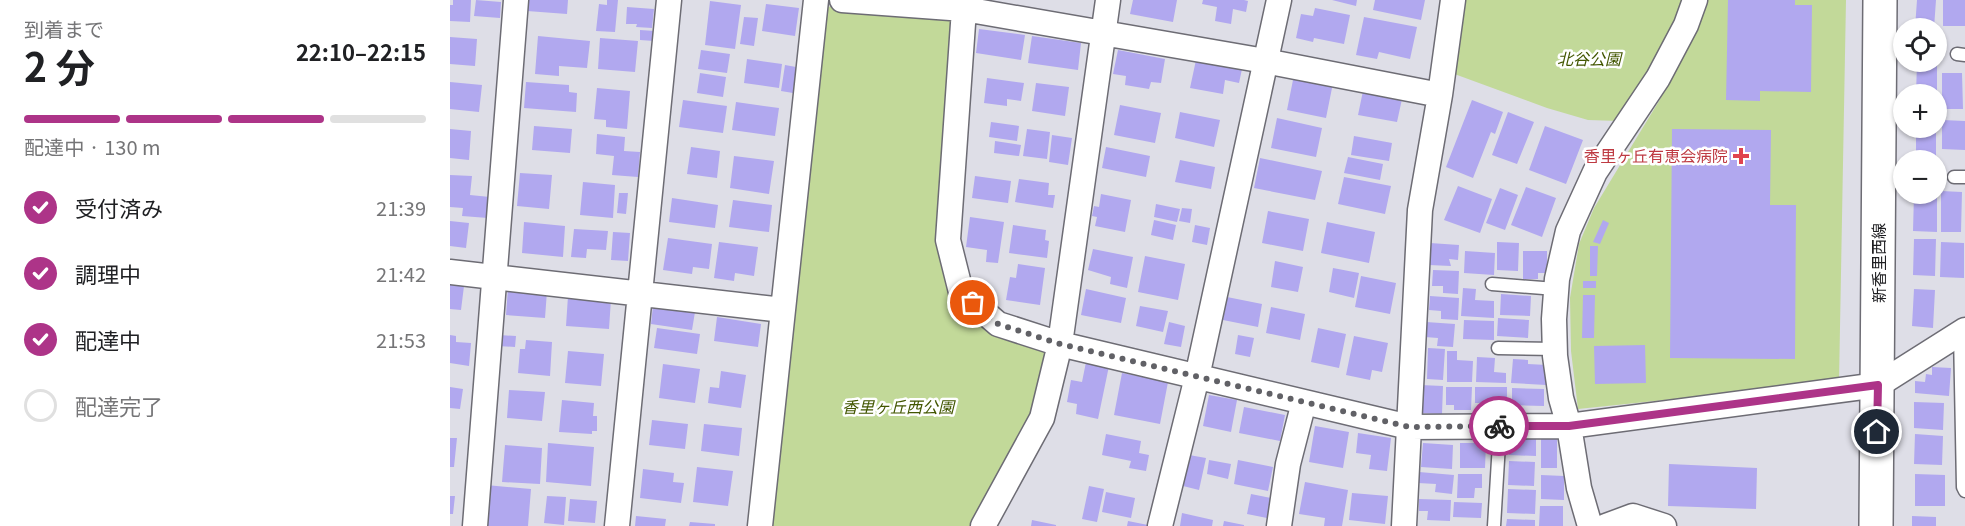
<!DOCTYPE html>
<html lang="ja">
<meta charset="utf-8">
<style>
:root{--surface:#fff;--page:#f2f2f2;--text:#202124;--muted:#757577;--line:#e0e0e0;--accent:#ad3488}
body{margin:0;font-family:Georgia,"Noto Sans JP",serif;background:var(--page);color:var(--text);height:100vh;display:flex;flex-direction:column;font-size:22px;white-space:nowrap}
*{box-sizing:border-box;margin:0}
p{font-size:20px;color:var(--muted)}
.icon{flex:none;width:33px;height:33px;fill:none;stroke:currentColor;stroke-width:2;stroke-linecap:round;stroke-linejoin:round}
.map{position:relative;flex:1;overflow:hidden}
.panel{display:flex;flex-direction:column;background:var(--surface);width:450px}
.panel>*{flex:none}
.tools{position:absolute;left:1443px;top:18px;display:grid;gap:12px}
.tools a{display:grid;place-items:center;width:54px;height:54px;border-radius:50%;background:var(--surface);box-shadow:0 2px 4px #0004;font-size:30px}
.pin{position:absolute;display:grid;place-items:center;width:51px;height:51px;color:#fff;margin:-26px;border:3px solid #fff;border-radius:50%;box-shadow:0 2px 6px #0007}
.courier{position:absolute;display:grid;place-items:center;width:60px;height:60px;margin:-30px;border:4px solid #ad3488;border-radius:50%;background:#fff;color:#222;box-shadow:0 2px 8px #0007}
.overview em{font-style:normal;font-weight:700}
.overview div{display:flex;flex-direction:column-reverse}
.overview{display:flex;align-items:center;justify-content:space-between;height:102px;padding:0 24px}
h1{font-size:39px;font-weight:700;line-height:45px}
.bar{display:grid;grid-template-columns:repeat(4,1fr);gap:9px 6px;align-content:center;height:72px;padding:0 24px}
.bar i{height:8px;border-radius:4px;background:var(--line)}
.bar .current{background:var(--accent)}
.bar p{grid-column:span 4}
ol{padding:0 24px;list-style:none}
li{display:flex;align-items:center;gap:18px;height:66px}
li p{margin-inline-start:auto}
li .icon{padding:6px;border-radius:50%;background:var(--accent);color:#fff;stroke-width:4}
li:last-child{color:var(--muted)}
li i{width:33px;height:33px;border:3px solid var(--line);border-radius:50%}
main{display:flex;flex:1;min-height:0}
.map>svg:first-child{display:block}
</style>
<main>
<section class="panel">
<div class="overview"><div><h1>2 分</h1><p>到着まで</p></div><em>22:10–22:15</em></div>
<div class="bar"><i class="current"></i><i class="current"></i><i class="current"></i><i></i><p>配達中 · 130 m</p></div>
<ol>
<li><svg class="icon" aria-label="check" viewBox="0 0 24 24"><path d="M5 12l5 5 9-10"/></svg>受付済み<p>21:39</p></li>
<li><svg class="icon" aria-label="check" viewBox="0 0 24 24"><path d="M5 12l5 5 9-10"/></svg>調理中<p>21:42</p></li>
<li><svg class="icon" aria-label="check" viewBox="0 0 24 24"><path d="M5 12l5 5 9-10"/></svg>配達中<p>21:53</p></li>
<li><i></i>配達完了</li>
</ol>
</section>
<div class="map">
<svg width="1515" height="526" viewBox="0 0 1515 526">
<rect width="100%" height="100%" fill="#dedee7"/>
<path fill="#c2d999" d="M1009 0H1238L1230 23 1169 121 1138 120 1097 108 999 72Z
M1256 0H1396L1389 382 1128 409 1121 351 1120 298 1129 244 1144 208 1209 101 1240 41Z
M373 6 506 18 497 284 603 348 583 411 520 526H316Z"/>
<path fill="#b1a8ef" d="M3 0H21L20 22 0 21V5H3Z
M26 0 51 2 50 18 24 16Z
M78 0H118L117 14 77 11Z
M157 0H168L165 32 146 31 149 4 157 5Z
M683 0H727L723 22 680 14Z
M753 0H794L798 1 796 12 783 9 781 24 765 21 767 7 752 4Z
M882 0H907L906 6Z
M925 0H975L971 20 923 10Z
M1278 0H1345V5H1362L1361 92 1310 91V101L1276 100Z
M1467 0H1486L1484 28H1465Z
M1493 0H1515V26H1493Z
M260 1 291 5 285 49 255 45Z
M316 4 349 8 345 36 312 31Z
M177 7 204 9 202 28 186 27 187 24H176Z
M865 8 900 15 894 44 864 38 863 42 846 38 851 14 863 16Z
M294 17 308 18 304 46 290 44Z
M914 17 967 27 960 59 929 52 927 59 906 55Z
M529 29 575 35 571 60 526 53Z
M190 30 205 31 204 41 190 40Z
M88 36 140 41 137 68 109 66V76L85 74Z
M582 36 631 43 628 70 578 63Z
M0 37 27 39 25 66 0 64Z
M150 38 188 41 185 72 148 69Z
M251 50 280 54 277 73 248 69Z
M668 50 715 59 711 83 701 82 699 89 675 85 676 76 663 74Z
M297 59 332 64 329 88 294 83Z
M746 60 792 69 789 83 775 80 773 94 740 88Z
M1467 63H1487V94H1466Z
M335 65 346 67 343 93 331 91Z
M250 73 276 77 273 97 247 93Z
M1492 73H1512L1513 109H1492Z
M844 75 883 83 876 118 837 110Z
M537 78 574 83 571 101 557 99V106L534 103Z
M0 82 32 85 29 112 0 109Z
M76 82 119 85V92L127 93 126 112 74 108Z
M586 83 619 87 615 116 582 111Z
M147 88 180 91 177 129 156 127V120L144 119Z
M913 91 952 99 947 122 908 115Z
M233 100 277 106 273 133 229 127Z
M1022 100 1053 112 1045 134 1041 132 1023 178 996 167Z
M286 102 329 108 325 136 282 130Z
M670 105 711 113 705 143 664 135Z
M730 112 770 120 764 147 725 138Z
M1058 112 1084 122 1067 164 1042 155Z
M827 118 872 128 866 157 821 148Z
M1492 120 1515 121V150L1492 149Z
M541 122 569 126 567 141 539 137Z
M84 126 122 129 120 153 82 150Z
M1095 126 1133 140 1116 184 1079 170Z
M1466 128H1486V157H1466Z
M0 129 21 131 19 160 0 158Z
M577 129 600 132 597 159 573 156Z
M1222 129 1321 130 1320 205H1346L1345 359 1220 358Z
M147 134 175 137 174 151 190 152 188 177 162 175 164 156 146 154Z
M602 135 622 138 618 165 599 162Z
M904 136 942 143 939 161 901 155Z
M545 141 571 145 569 156 544 153Z
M241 147 270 151 267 178 237 174Z
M656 147 700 156 696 177 652 168Z
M284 156 324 161 319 194 280 188Z
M898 157 933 164 930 180 894 173Z
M810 158 872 171 865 200 804 188Z
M730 160 765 167 761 189 725 182Z
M70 173 102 175 99 209 67 206Z
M0 175 22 176 20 195 40 197 38 218 12 216 13 208 0 207Z
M525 176 561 181 558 203 522 198Z
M894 177 941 186 935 214 888 204Z
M569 179 599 183 598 195H605L603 208 565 202Z
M133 182 165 185 163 218 130 215Z
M1008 186 1042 199 1030 233 994 220Z
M1076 187 1106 198 1092 237 1061 225Z
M1050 188 1068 195 1055 230 1036 223Z
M1491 191 1512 192 1511 232H1491Z
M169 193H178L176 214 167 213Z
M651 194 681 200 675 232 645 226 647 217 642 216 644 206 649 207Z
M1464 194H1487V232L1463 231Z
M222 198 268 205 265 228 219 222Z
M283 200 322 205 319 232 279 227Z
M706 204 730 209 727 222 704 217Z
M732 208 742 209 740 223 729 221Z
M818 211 859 219 853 251 812 243Z
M520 217 554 222 548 263 536 262 537 250 516 247Z
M704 220 726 225 723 240 701 235Z
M1153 220 1159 223 1150 244 1143 242Z
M0 221 19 223 16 248 0 246Z
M74 222 115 226 113 257 72 253Z
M877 222 925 232 919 263 871 253Z
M563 225 596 230 595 240 599 241 597 258 559 253Z
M745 225 760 228 757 245 742 242Z
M124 229 158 231 156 250 137 249 136 258 121 257Z
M163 232 180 233 178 261 161 260Z
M218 238 262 244 259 269 243 267 242 274 213 270Z
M1464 239H1486L1485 276 1463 275Z
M269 242 308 247 304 276 285 273 284 281 264 278Z
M1047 242 1069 243 1068 271 1047 270Z
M1491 242 1514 243V278L1490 277Z
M980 243 1009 245 1008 260 999 259 1001 266 979 265Z
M1140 246H1148L1147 276H1140Z
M643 249 683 257 677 288 660 284 661 277 638 270Z
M1015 251 1045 253 1044 275 1014 273Z
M1073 251H1097V273H1088V279H1073Z
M695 256 735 264 728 300 688 292Z
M825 261 853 267 848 292 821 287Z
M568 264 595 268 590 305 556 300 560 277 566 278Z
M883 268 909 273 904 298 879 292Z
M983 270 1009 271 1008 294 993 293V286H982Z
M911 276 946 283 940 314 905 307Z
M1133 281H1146V288H1133Z
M0 285 14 286 11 310 0 309Z
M58 288 97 291 95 318 56 315Z
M1013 288 1026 289 1025 300 1044 301V318L1011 316Z
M636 289 676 298 671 323 631 315Z
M1464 289 1485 290 1483 328 1462 326Z
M1051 294 1081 296 1080 316 1050 315Z
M1133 295H1145L1144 338H1132Z
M118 296 161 299 159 329 116 326Z
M980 296 1009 298 1008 320 991 319V311L979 310Z
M777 297 812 304 808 327 773 320Z
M203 306 245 312 242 330 201 324Z
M690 306 718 311 713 332 686 326Z
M821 307 855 314 850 340 816 333Z
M267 317 311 324 308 347 264 341Z
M1048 318 1079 320 1078 338 1047 336Z
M1014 320 1044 321V340L1013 339Z
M719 322 735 326 731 347 714 344Z
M976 322 1005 324 1003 347 987 346 988 338 975 337Z
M207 328 250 334 247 354 204 348Z
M868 328 896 334 889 368 861 362Z
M0 335 6 336V342L21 343 19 366 0 363Z
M49 335 66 336 65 347 48 346Z
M788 335 804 338 800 357 785 354Z
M904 336 938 343 932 372 922 370 920 380 896 375Z
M76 340 102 342 100 376 68 373 70 349H75Z
M1195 345 1196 383 1145 384 1144 346Z
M978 348 995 349 993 380 977 379Z
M118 351 154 354 151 386 115 383Z
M997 351H1007V360L1023 361 1022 382H997Z
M1027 357 1045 358 1044 372 1056 373V383L1026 382Z
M1063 359 1078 360V364L1097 365 1096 385 1061 383Z
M636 362 659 366 648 419 626 414 627 404 617 402 621 380 632 382Z
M213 364 250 369 245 403 209 398Z
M1482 367 1501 368 1499 396 1465 393V381L1475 382 1476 374 1482 375Z
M271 371 296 375 291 408 258 403 260 387 269 388Z
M672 373 718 382 710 424 664 415Z
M970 385 993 386 992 414 969 413Z
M0 387 13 389 10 409 0 408Z
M996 387H1022L1021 410H1004V405H996Z
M1025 387H1057V414H1035V403H1025Z
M1062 388 1094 389V406L1062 405Z
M59 390 95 392 92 421 57 418Z
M759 395 787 400 781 432 753 426Z
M112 400 144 403 143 416H147V431H142V434L109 432Z
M1464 402 1494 403 1493 430 1464 428Z
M794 407 835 415 830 441 789 433Z
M202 420 238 424 235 449 199 445Z
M254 424 292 428 289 456 251 451Z
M865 426 899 432 893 468 859 462Z
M908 433 941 438 937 471 919 469 921 455 906 453Z
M1091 433 1107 434V468H1091Z
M656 434 691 441 689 453 699 455 696 471 679 468 681 461 652 455Z
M1465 434 1493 436 1492 465 1464 464Z
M1060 436 1086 437V456L1059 455Z
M0 438H7L4 467H0Z
M98 443 144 447 141 486 96 482Z
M973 443 1003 445 1002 469 971 467Z
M1010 443H1036L1035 468H1010Z
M55 445 92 448 90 484 52 482Z
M739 455 756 458 749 490 733 486Z
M759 460 781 464 778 479 757 474Z
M788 460 823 467 818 491 784 484Z
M1059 461 1085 462 1084 486 1058 485Z
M1219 464 1307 468 1306 509 1218 506Z
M247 467 283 471 278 506 243 502Z
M193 469 224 473 223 482 234 483 231 503 190 498Z
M969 472 1004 475 1002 494 985 492 986 484 968 483Z
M1008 474H1032V488H1025L1024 498H1007Z
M1465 474 1495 475V506H1465Z
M1091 475 1114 476V500L1091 499Z
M855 482 898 490 892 526H874L875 518 849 514Z
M36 485 81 489 78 526H33Z
M639 486 654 489 647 522 632 519Z
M1058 489 1086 490 1085 514 1057 513Z
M656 492 685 498 681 518 652 512Z
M902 493 938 496 935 524 899 520Z
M801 494 821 498 817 518 797 514Z
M0 496H5L3 514H0Z
M97 496 116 497 114 525 94 523Z
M120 499 147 501 145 523 118 521Z
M969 499 1001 500 1000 521 977 520 978 511H969Z
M1004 502 1032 503 1031 518 1003 517Z
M1090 506H1113V526H1089Z
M732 513 763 520 762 526H730Z
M186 516 216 519 215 526H185Z
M1462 516 1486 517V526H1462Z
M1057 519 1085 520V526H1056Z
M582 520 606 525V526H581Z
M678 521 698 525V526H677Z
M774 521 794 525V526H773Z
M240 522 265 524V526H239Z"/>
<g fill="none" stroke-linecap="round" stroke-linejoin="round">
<defs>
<path id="lane" d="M1507 54 1515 55
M1504 177H1515
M1042 284 1106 289
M1510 333 1513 487 1515 491
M1048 348 1105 349
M1044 526 1050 427"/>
<path id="street" d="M392 0 514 9 498 240 511 292 548 324 610 344 959 427 1119 426 1428 385 1515 330
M514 9 815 61 990 95
M0 272 333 310
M25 526 66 0
M167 526 219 0
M310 526 366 0
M533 526 592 418 610 344 658 0
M710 526 747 377 829 0
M829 526 838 464 854 402
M954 526 970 210 990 95 1003 0
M1140 526 1129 488 1119 426 1111 398 1105 356 1104 319 1107 279 1118 231 1145 172 1208 78 1236 25 1245 0
M1156 526 1183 516 1214 526"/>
<path id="secondary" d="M1426 526 1430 0"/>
</defs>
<use href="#lane" stroke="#6d6c74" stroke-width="15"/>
<use href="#street" stroke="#6d6c74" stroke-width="27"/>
<use href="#secondary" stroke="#6d6c74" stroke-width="36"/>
<use href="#lane" stroke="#fff" stroke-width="12"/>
<use href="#street" stroke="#fff" stroke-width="24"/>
<use href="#secondary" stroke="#fff" stroke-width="33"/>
</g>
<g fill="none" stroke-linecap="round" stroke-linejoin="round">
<path stroke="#616166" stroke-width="6" stroke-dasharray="0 10.8" d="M523 303 548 324 610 344 959 427 1049 426"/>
<path stroke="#ad3488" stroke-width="8" d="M1049 426H1119L1428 385 1427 432"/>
</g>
<path fill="#e0444e" stroke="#fff" stroke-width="2" d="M1288 147h6v6h6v6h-6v6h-6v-6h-6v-6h6z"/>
<g text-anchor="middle" stroke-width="5" stroke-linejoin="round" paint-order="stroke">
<g font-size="16" font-style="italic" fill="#425600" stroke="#fff">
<text x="1139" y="65">北谷公園</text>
<text x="448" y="413">香里ヶ丘西公園</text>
</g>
<g font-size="16" fill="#be3a42" stroke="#fff" text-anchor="end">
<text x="1278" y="162">香里ヶ丘有恵会病院</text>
</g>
<g font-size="16" fill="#1e1e21" stroke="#fff">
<text transform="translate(1429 263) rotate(-90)" y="6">新香里西線</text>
</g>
</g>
</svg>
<div class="tools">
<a><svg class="icon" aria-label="locate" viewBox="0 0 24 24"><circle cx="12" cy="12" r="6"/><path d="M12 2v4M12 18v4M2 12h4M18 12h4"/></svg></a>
<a>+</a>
<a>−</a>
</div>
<div class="pin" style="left:523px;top:303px;background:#ea580c"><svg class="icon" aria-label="bag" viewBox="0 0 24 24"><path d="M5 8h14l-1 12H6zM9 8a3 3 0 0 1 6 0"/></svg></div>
<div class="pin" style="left:1427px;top:432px;background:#1f2937"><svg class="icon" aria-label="home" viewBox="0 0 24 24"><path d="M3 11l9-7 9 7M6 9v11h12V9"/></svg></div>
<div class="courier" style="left:1049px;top:426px"><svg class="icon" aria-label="bike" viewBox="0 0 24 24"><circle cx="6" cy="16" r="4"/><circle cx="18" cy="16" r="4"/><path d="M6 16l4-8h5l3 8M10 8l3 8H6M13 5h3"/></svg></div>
</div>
</main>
